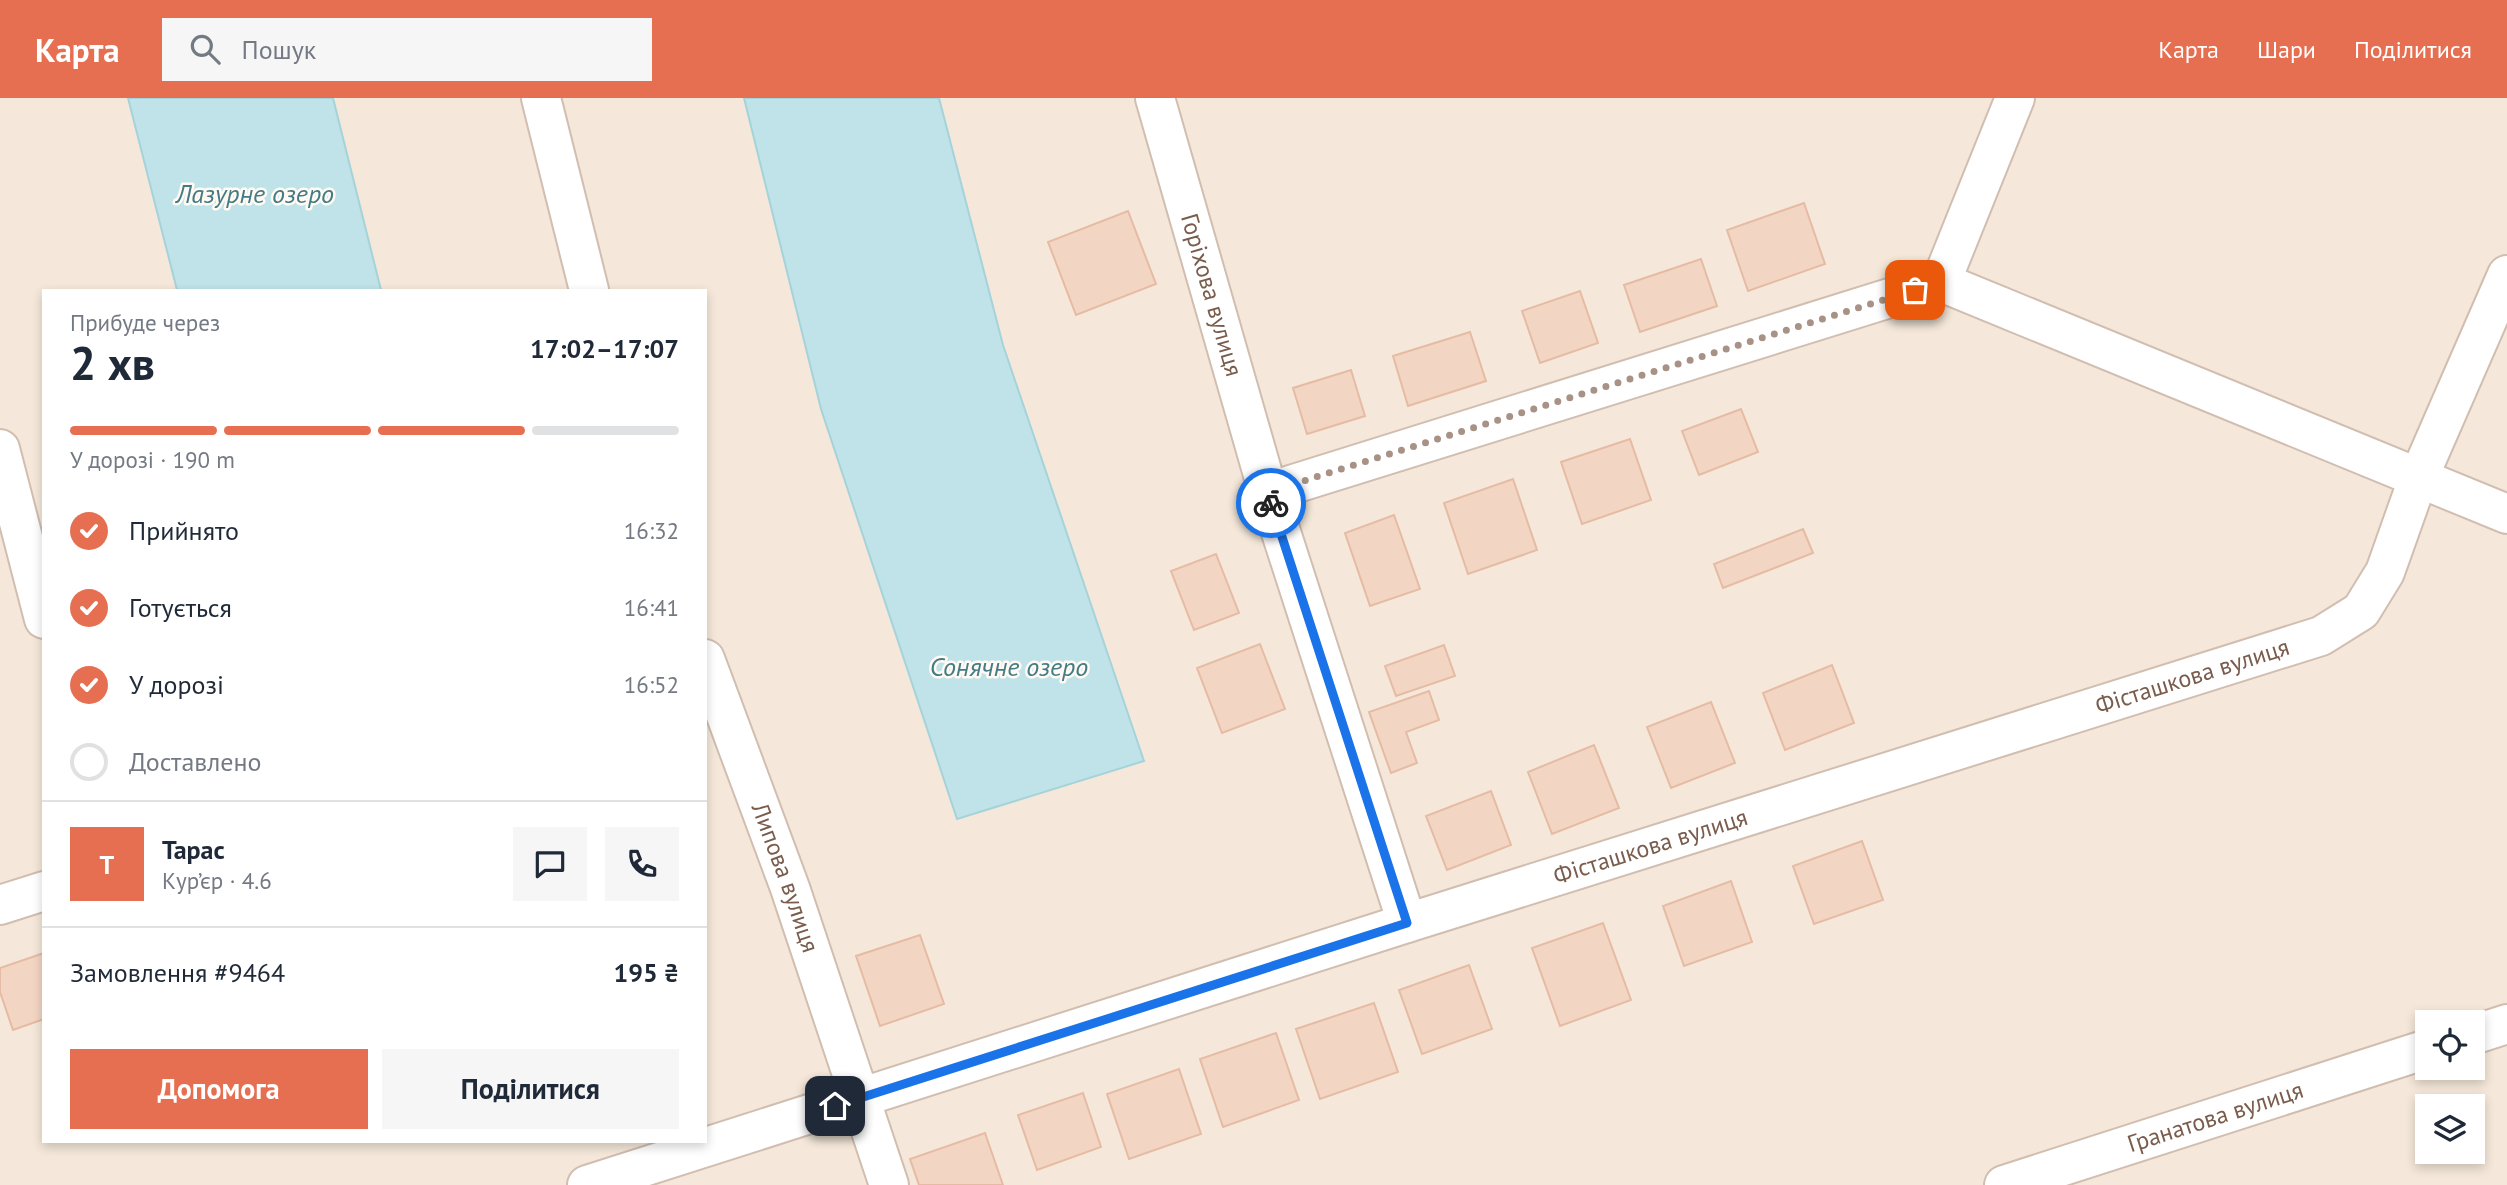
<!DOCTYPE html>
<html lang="uk">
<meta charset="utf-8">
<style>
:root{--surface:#fff;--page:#f6f6f7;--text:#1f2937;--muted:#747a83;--line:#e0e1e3;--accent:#e76f51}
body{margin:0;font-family:"PT Sans",sans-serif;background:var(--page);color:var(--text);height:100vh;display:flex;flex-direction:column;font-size:26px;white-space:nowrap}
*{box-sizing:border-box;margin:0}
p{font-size:23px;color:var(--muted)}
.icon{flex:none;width:38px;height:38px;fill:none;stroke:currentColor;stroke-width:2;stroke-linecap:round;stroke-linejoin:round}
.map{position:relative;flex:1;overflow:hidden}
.details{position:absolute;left:42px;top:191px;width:665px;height:854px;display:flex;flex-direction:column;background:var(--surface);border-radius:0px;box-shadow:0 4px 10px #0003}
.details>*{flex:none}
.controls{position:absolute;left:2415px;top:912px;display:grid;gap:14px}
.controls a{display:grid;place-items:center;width:70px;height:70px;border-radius:0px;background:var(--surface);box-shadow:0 4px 10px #0003;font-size:35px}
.pin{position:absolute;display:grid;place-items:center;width:60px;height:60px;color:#fff;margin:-30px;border-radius:14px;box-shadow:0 4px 10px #0006}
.courier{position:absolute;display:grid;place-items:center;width:70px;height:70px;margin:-35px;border:5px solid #1a73e8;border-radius:50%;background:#fff;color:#222;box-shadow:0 2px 9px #0007}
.summary em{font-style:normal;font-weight:700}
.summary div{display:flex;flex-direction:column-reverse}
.summary{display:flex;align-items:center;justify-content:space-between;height:119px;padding:0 28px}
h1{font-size:46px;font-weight:700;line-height:52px}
.bar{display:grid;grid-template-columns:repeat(4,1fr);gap:10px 7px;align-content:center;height:84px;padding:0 28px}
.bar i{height:9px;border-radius:5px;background:var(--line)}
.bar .active{background:var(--accent)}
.bar p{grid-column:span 4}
.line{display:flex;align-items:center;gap:18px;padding:0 28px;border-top:2px solid var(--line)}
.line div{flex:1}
.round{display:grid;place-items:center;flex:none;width:74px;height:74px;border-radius:0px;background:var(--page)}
ol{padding:0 28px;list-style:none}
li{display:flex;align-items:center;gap:21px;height:77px}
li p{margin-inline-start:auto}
li .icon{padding:7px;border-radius:50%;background:var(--accent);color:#fff;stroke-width:4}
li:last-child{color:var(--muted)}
li i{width:38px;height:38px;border:4px solid var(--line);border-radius:50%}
.action{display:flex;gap:14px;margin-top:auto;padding:14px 28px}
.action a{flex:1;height:80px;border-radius:0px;background:var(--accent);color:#fff;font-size:28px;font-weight:700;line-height:80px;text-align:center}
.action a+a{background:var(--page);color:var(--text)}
header{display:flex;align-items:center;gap:42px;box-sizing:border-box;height:98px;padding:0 35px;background:var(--accent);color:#fff}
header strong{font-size:33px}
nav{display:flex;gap:38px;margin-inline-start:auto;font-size:24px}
.search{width:490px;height:63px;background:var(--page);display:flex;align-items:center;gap:18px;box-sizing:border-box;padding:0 24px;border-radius:0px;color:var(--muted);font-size:26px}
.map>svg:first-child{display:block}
</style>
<header>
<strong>Карта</strong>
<div class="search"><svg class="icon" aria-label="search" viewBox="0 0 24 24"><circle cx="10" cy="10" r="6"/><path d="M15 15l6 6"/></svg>Пошук</div>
<nav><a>Карта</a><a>Шари</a><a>Поділитися</a></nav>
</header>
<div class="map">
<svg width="2507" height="1087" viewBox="0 0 2507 1087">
<rect width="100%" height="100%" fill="#fdf6ec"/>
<path fill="#f5e8da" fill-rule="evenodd" d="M0 0H2507V1087H0ZM44 192H705V1043H44ZM2427 924H2473V970H2427ZM2427 1008H2473V1054H2427Z"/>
<path fill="#bfe3e8" stroke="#a5d3da" stroke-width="2" d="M128 0H333L381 192H177Z
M744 0H939L1003 247 1144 663 957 721 821 311Z"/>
<path fill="#f3d5c3" stroke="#e6bba3" stroke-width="2" d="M1804 105 1825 166 1748 193 1727 132Z
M1128 113 1156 186 1076 217 1048 144Z
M1701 161 1717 208 1640 234 1624 187Z
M1580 193 1598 245 1540 265 1522 213Z
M1470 234 1486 283 1408 308 1393 258Z
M1351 272 1365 318 1307 336 1293 290Z
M1741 311 1758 354 1699 377 1682 333Z
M1630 341 1651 402 1582 426 1561 364Z
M1513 381 1537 452 1468 476 1444 405Z
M1394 417 1420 491 1370 508 1345 435Z
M1803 431 1813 455 1723 490 1714 466Z
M1216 456 1239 515 1194 532 1171 473Z
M1260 546 1285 611 1222 635 1197 570Z
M1444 547 1455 578 1396 598 1385 568Z
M1832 567 1854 625 1785 652 1763 595Z
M1429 593 1439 622 1406 634 1417 665 1391 675 1369 614Z
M1711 604 1735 665 1671 690 1647 629Z
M1594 647 1619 710 1552 736 1528 674Z
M1491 693 1511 747 1447 772 1426 718Z
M1862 743 1883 802 1814 826 1793 768Z
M1731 783 1752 844 1684 868 1663 808Z
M1603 825 1631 902 1560 928 1532 850Z
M920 837 944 906 880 928 856 858Z
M44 855V921L13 932 0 894V870Z
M1469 867 1492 931 1422 956 1399 892Z
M1374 905 1398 974 1320 1001 1296 931Z
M1276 935 1299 1002 1223 1029 1200 961Z
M1179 971 1201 1036 1129 1061 1107 996Z
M1083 995 1101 1049 1037 1072 1018 1017Z
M985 1035 1003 1087H919L910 1061Z"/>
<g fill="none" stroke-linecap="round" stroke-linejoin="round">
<defs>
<g id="street">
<path d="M541 0 589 192"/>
<path id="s1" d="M1155 0 1268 394 1407 825"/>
<path d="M1941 184 2507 416"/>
<path d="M1941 184 2015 0"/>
<path d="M0 351 44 521"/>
<path d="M1268 394 1941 184"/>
<path id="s2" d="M705 561 790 790 889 1087"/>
<path d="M0 807 44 793"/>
<path d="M2473 937 2507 926"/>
<path id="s3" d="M587 1087 1407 825 2321 538 2361 513 2385 474 2418 381 2507 177"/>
<path id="s4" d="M2004 1087 2427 951"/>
</g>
</defs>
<use href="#street" stroke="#d1beb0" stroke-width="42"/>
<use href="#street" stroke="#fff" stroke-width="38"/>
</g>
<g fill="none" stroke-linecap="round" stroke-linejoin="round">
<path stroke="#a89285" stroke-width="7" stroke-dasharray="0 12.6" d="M1271 405 1268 394 1915 192"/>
<path stroke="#1a73e8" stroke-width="9" d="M835 1008 1407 825 1271 405"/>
</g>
<g text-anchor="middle" stroke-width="5" stroke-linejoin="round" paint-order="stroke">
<g font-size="24" fill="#7a5c4d" stroke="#fffaf3">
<text dy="8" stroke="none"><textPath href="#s1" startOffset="205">Горіхова вулиця</textPath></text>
<text dy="8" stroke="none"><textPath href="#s3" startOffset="1684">Фісташкова вулиця</textPath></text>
<text dy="8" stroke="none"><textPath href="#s3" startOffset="1116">Фісташкова вулиця</textPath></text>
<text dy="8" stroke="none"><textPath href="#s2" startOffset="233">Липова вулиця</textPath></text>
<text dy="8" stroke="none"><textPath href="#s4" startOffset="222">Гранатова вулиця</textPath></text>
</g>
<g font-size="26" font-style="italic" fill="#437c86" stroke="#fffaf3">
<text x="255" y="105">Лазурне озеро</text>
<text x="1009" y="578">Сонячне озеро</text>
</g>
</g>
</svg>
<div class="controls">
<a><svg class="icon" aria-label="locate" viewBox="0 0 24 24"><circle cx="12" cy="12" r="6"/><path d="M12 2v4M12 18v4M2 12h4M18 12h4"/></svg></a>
<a><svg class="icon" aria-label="layers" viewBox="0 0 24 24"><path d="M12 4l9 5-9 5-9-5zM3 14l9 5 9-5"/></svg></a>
</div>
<div class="pin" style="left:1915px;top:192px;background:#ea580c"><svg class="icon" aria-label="bag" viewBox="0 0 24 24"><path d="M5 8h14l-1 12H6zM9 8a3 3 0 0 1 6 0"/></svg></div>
<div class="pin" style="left:835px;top:1008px;background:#1f2937"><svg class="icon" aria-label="home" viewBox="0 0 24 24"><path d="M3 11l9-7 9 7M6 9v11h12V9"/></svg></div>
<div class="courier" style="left:1271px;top:405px"><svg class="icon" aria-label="bike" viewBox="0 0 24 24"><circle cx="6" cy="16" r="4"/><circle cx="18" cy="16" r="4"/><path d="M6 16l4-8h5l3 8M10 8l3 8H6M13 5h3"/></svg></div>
<section class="details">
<div class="summary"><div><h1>2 хв</h1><p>Прибуде через</p></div><em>17:02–17:07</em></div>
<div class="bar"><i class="active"></i><i class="active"></i><i class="active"></i><i></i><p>У дорозі · 190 m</p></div>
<ol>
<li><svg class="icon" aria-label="check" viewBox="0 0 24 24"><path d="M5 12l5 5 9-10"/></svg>Прийнято<p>16:32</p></li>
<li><svg class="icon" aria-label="check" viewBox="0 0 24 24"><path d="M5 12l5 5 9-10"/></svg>Готується<p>16:41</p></li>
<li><svg class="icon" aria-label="check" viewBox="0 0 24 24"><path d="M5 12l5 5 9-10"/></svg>У дорозі<p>16:52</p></li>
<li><i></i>Доставлено</li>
</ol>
<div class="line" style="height:126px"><b class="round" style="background:var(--accent);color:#fff">Т</b><div><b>Тарас</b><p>Кур’єр · 4.6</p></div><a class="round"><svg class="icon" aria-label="chat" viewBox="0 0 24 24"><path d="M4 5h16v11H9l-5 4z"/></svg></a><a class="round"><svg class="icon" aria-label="phone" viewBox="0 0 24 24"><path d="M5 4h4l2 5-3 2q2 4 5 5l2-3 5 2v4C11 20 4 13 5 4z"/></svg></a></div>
<div class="line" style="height:91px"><div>Замовлення #9464</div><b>195 ₴</b></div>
<div class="action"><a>Допомога</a><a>Поділитися</a></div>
</section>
</div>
